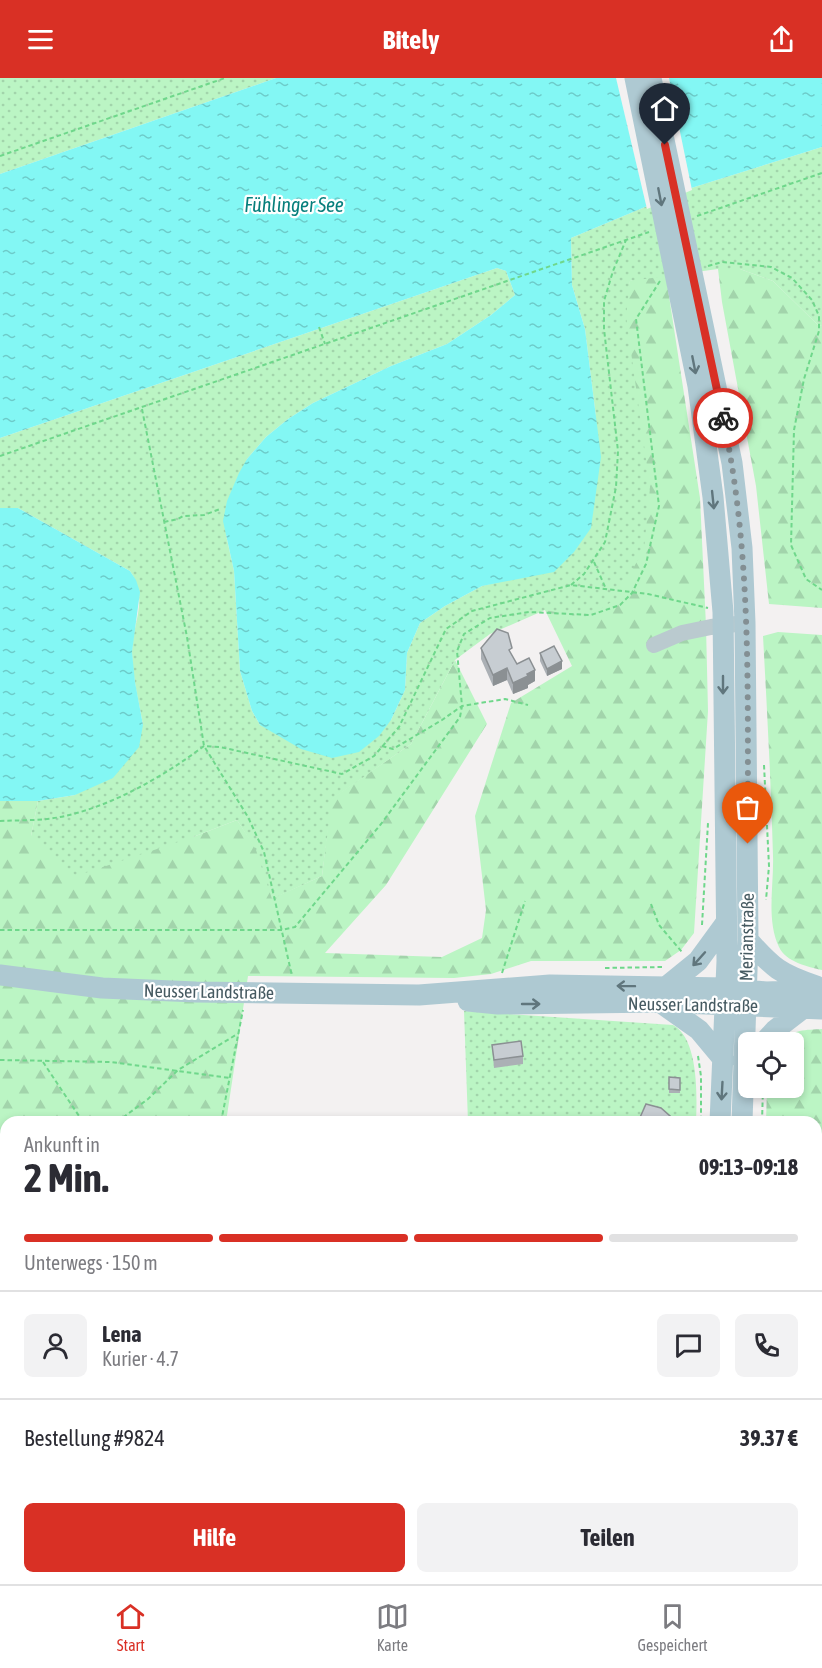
<!DOCTYPE html>
<html lang="de">
<meta charset="utf-8">
<style>
:root{--surface:#fff;--page:#f2f2f3;--text:#2b2b33;--muted:#7c7c81;--line:#e1e1e2;--accent:#d93025}
body{margin:0;font-family:"Asap Condensed",sans-serif;background:var(--page);color:var(--text);height:100vh;display:flex;flex-direction:column;font-size:22px;white-space:nowrap}
*{box-sizing:border-box;margin:0}
p{font-size:20px;color:var(--muted)}
.icon{flex:none;width:33px;height:33px;fill:none;stroke:currentColor;stroke-width:2;stroke-linecap:round;stroke-linejoin:round}
.map{position:relative;flex:1;overflow:hidden}
.panel{position:absolute;left:0px;top:1038px;width:822px;height:468px;display:flex;flex-direction:column;background:var(--surface);border-radius:18px 18px 0 0;box-shadow:0 3px 9px #0003}
.panel>*{flex:none}
.buttons{position:absolute;left:738px;top:954px;display:grid;gap:12px}
.buttons a{display:grid;place-items:center;width:66px;height:66px;border-radius:9px;background:var(--surface);box-shadow:0 3px 9px #0003;font-size:30px}
.pin{position:absolute;display:grid;place-items:center;width:51px;height:51px;color:#fff;margin:-62px -26px;border-radius:50% 50% 50% 0;rotate:-45deg;box-shadow:0 0 6px #0007}
.pin .icon{rotate:45deg}
.courier{position:absolute;display:grid;place-items:center;width:60px;height:60px;margin:-30px;border:4px solid #d93025;border-radius:50%;background:#fff;color:#222;box-shadow:0 2px 8px #0007}
.headline em{font-style:normal;font-weight:700}
.headline div{display:flex;flex-direction:column-reverse}
.headline{display:flex;align-items:center;justify-content:space-between;height:102px;padding:0 24px}
h1{font-size:39px;font-weight:700;line-height:45px}
.bar{display:grid;grid-template-columns:repeat(4,1fr);gap:9px 6px;align-content:center;height:72px;padding:0 24px}
.bar i{height:8px;border-radius:4px;background:var(--line)}
.bar .selected{background:var(--accent)}
.bar p{grid-column:span 4}
.line{display:flex;align-items:center;gap:15px;padding:0 24px;border-top:2px solid var(--line)}
.line div{flex:1}
.round{display:grid;place-items:center;flex:none;width:63px;height:63px;border-radius:9px;background:var(--page)}
.cta{display:flex;gap:12px;margin-top:auto;padding:12px 24px}
.cta a{flex:1;height:69px;border-radius:9px;background:var(--accent);color:#fff;font-size:24px;font-weight:700;line-height:69px;text-align:center}
.cta a+a{background:var(--page);color:var(--text)}
header{display:flex;justify-content:space-between;align-items:center;height:78px;padding:0 24px;background:var(--accent);color:#fff;font-size:27px;font-weight:700}
.tabs{display:flex;justify-content:space-around;align-items:center;height:84px;border-top:2px solid var(--line);background:var(--surface);font-size:16px;color:var(--muted)}
.tabs a{display:grid;justify-items:center;gap:3px}
.tabs .selected{color:var(--accent)}
.map>svg:first-child{display:block}
</style>
<header><svg class="icon" aria-label="menu" viewBox="0 0 24 24"><path d="M4 6h16M4 12h16M4 18h16"/></svg>Bitely<svg class="icon" aria-label="share" viewBox="0 0 24 24"><path d="M12 15V3M7 8l5-5 5 5M5 13v7h14v-7"/></svg></header>
<div class="map">
<svg width="822" height="1506" viewBox="0 0 822 1506">
<defs>
<pattern id="forest-firs" width="22" height="20" patternUnits="userSpaceOnUse" patternTransform="scale(1.5)"><rect width="22" height="20" fill="#bbf5c4"/><path d="M5 1l3.5 6h-7zM16 11l3.5 6h-7z" fill="#a2d4ab"/></pattern>
<pattern id="park-dots" width="8" height="8" patternUnits="userSpaceOnUse" patternTransform="scale(1.5)"><rect width="8" height="8" fill="#bbf5c4"/><path d="M2 2h.1M6 6h.1" fill="none" stroke="#a2d4ab" stroke-width="1.8" stroke-linecap="round"/></pattern>
<pattern id="water-ripples" width="26" height="14" patternUnits="userSpaceOnUse" patternTransform="scale(1.5)"><rect width="26" height="14" fill="#83f7f4"/><path d="M2 4q2-2 4 0t4 0M15 11q2-2 4 0t4 0" fill="none" stroke="#6dcbc9"/></pattern>
</defs>
<rect width="100%" height="100%" fill="#f3f1f1"/>
<path fill="#bbf5c4" d="M6 1295V1487L0 1483V1303Z
M816 1393 822 1394V1505L759 1503V1500H816Z
M26 1500H97L105 1506H35Z
M138 1500H168L177 1506H146Z
M183 1500H274L270 1506H192Z
M373 1500H430L432 1506H372Z
M564 1500H695V1506H559Z"/>
<path fill="url(#forest-firs)" d="M718 191H740L773 203 818 247 822 248V530L769 526 756 408 722 224Z
M665 192 700 420 706 548 708 633 694 855 681 872 665 883H531L491 896 454 900 248 898 226 1044H6V1206L0 1208V723H38L31 758 193 759 237 742 257 772 273 820 322 798 331 721 411 666 455 582 487 646 386 807 325 875 442 879 482 860 486 832 475 738 511 625 572 588 545 532 630 203Z
M778 554 822 557V892C808 889 786 884 779 869 766 842 774 807 773 778 771 704 767 631 763 558Z
M822 951V1153L816 1154V1044H766L767 1010H794V964H782C792 951 806 952 822 951Z
M822 1176V1274L816 1281V1177Z
M816 1283 822 1288V1392L816 1393Z"/>
<path fill="url(#park-dots)" d="M0 0H276L0 96Z
M822 69V248L818 247 773 203 740 191H718L630 203 626 238 650 410 644 471 616 521 586 540 545 532 490 556 455 582 411 666 332 721 322 798 272 821 256 772 237 742 193 759 76 798 31 758 38 723 75 717 143 647C139 623 132 598 132 573 133 543 149 521 130 493L18 430H0V360L497 190 506 193 515 217 491 237 447 266 391 288 313 325 288 341 266 359 247 381 226 457 234 493 240 593 252 633 260 647 391 642 405 612 407 575 420 545 445 528 482 508 514 500 601 379 585 251 572 207 571 160 688 111Z
M464 933 673 947C699 961 697 1019 696 1044H468Z
M6 1206V1295L0 1303V1208Z"/>
<path fill="url(#water-ripples)" d="M276 0H822V69L688 111 571 160 572 207 585 251 601 379 591 450 574 474 554 494 482 508 445 528 420 545 407 575 405 612 391 642 379 658 359 674 332 680 301 671 260 647 252 633 240 593 234 493 223 443 227 423 239 395 247 381 266 359 288 341 313 325 391 288 447 266 491 237 515 217 506 193 497 190 0 360V96Z
M0 430H18L130 493 136 502 140 514 132 574 135 604 143 647 139 669 113 700 75 717 38 723H0Z"/>
<path fill="#f3f1f1" d="M616 0H669L692 112 647 131Z"/>
<g fill="none" stroke-linecap="round" stroke-linejoin="round">
<path stroke="#6fd78b" stroke-width="2" stroke-dasharray="4.5 3" stroke-linecap="butt" d="M0 78 225 0
M697 138 822 95
M708 188 722 184 771 189 792 200 812 222 819 238V253L804 301 794 352 791 467 806 501 822 512
M319 249 325 266
M142 331 187 559 204 668 248 739 264 774 292 898
M0 378 649 154
M164 444 178 441 183 438 204 437 220 431
M594 484 606 511
M571 507 584 496 605 464 616 409 618 373 604 251V223L613 193 626 162
M382 668 393 671 442 642 462 628 505 621 528 627
M764 687 769 788 766 822
M0 743C21 742 44 743 65 738 114 727 164 698 204 668L220 669 342 696 374 678 399 649 446 551 472 533 571 507 648 516 708 530
M651 826 659 847 682 874
M702 847 708 745
M0 852H282L295 849 381 746 460 639 462 628 457 573 464 556 490 540 529 534 591 537 620 527 632 515 646 486 659 428 636 241 660 203
M605 890 663 889
M502 895 525 823
M698 978 701 998V1044
M0 982 111 984 230 1000
M43 984 83 1044
M117 1044 148 1021 178 992 239 955
M221 1044 243 932
M762 1044 763 1010
M0 1112 6 1109
M0 1223 6 1220
M816 1482 822 1484
M0 1488 6 1493
M16 1500 25 1506
M105 1500 114 1506
M366 1506 367 1500
M461 1506V1505
M610 1506 619 1500"/>
<path stroke="#bacacf" stroke-width="16" d="M654 567 682 555 711 549 745 545"/>
<path stroke="#aec9d2" stroke-width="21" d="M635 0 698 308 713 419 723 534 727 883 720 1044
M651 0 732 385 742 470 745 545 748 862 742 1044
M748 862C773 890 780 896 816 908
M0 897 102 910 196 914 419 917 550 907 726 910 766 914 822 912
M666 909 698 883 725 846
M468 923 498 926 660 924 822 931
M661 925 699 952 724 982
M764 964 775 952 801 932
M715 1506V1500
M736 1506V1500"/>
</g>
<path fill="#abb0b5" d="M481 570 512 578 517 586 535 603 528 607V610L513 616 507 602 493 608 481 581Z
M540 575 562 591 547 598 540 583Z
M492 967 523 978V986L494 990Z
M669 999 680 1000V1015H669Z"/>
<path fill="#8b9093" d="M562 583V591L547 598V591Z
M507 590V602L493 608V597Z
M535 592V603L528 607V610L513 616V605L527 596Z"/>
<path fill="#c7cdd2" stroke="#8b9093" stroke-width="1.5" d="M497 551 508 555 512 570 509 572 517 586 529 580 535 592 527 596 528 598 513 605 507 590 493 597 481 570Z
M554 568 562 583 547 591 540 575Z
M521 963 523 978 494 982 492 967Z
M669 999 680 1000V1012L669 1011Z
M646 1026 661 1030 670 1038 666 1044H638Z"/>
<defs><path id="oneway-shaft" d="M-6 0H5M1.5-3L5.5 0L1.5 3" fill="none" stroke-width="1.6" stroke-linecap="round" stroke-linejoin="round" transform="scale(1.5)"/></defs>
<g stroke="#60767d">
<use href="#oneway-shaft" transform="translate(660 119) rotate(79)"/>
<use href="#oneway-shaft" transform="translate(694 287) rotate(79)"/>
<use href="#oneway-shaft" transform="translate(713 422) rotate(84)"/>
<use href="#oneway-shaft" transform="translate(723 607) rotate(90)"/>
<use href="#oneway-shaft" transform="translate(699 881) rotate(132)"/>
<use href="#oneway-shaft" transform="translate(626 908) rotate(-179)"/>
<use href="#oneway-shaft" transform="translate(531 926)"/>
<use href="#oneway-shaft" transform="translate(722 1013) rotate(93)"/>
</g>
<g fill="none" stroke-linecap="round" stroke-linejoin="round">
<path stroke="#838f93" stroke-width="6" stroke-dasharray="0 10.8" d="M723 340C753 479 747 624 748 766"/>
<path stroke="#d93025" stroke-width="8" d="M665 67 723 340"/>
</g>
<g text-anchor="middle" stroke-width="4.5" stroke-linejoin="round" paint-order="stroke">
<g font-size="18" fill="#465a61" stroke="#fff">
<text transform="translate(747 859) rotate(-89)" y="6">Merianstraße</text>
<text transform="translate(209 914) rotate(1)" y="6">Neusser Landstraße</text>
<text transform="translate(693 927) rotate(1)" y="6">Neusser Landstraße</text>
</g>
<g font-size="20" font-style="italic" fill="#067f7c" stroke="#fff">
<text x="294" y="134">Fühlinger See</text>
</g>
</g>
</svg>
<div class="buttons">
<a><svg class="icon" aria-label="locate" viewBox="0 0 24 24"><circle cx="12" cy="12" r="6"/><path d="M12 2v4M12 18v4M2 12h4M18 12h4"/></svg></a>
</div>
<div class="pin" style="left:748px;top:766px;background:#ea580c"><svg class="icon" aria-label="bag" viewBox="0 0 24 24"><path d="M5 8h14l-1 12H6zM9 8a3 3 0 0 1 6 0"/></svg></div>
<div class="pin" style="left:665px;top:67px;background:#1f2937"><svg class="icon" aria-label="home" viewBox="0 0 24 24"><path d="M3 11l9-7 9 7M6 9v11h12V9"/></svg></div>
<div class="courier" style="left:723px;top:340px"><svg class="icon" aria-label="bike" viewBox="0 0 24 24"><circle cx="6" cy="16" r="4"/><circle cx="18" cy="16" r="4"/><path d="M6 16l4-8h5l3 8M10 8l3 8H6M13 5h3"/></svg></div>
<section class="panel">
<div class="headline"><div><h1>2 Min.</h1><p>Ankunft in</p></div><em>09:13–09:18</em></div>
<div class="bar"><i class="selected"></i><i class="selected"></i><i class="selected"></i><i></i><p>Unterwegs · 150 m</p></div>
<div class="line" style="height:108px"><a class="round"><svg class="icon" aria-label="person" viewBox="0 0 24 24"><circle cx="12" cy="8" r="4"/><path d="M4 21q1-7 8-7t8 7"/></svg></a><div><b>Lena</b><p>Kurier · 4.7</p></div><a class="round"><svg class="icon" aria-label="chat" viewBox="0 0 24 24"><path d="M4 5h16v11H9l-5 4z"/></svg></a><a class="round"><svg class="icon" aria-label="phone" viewBox="0 0 24 24"><path d="M5 4h4l2 5-3 2q2 4 5 5l2-3 5 2v4C11 20 4 13 5 4z"/></svg></a></div>
<div class="line" style="height:78px"><div>Bestellung #9824</div><b>39.37 €</b></div>
<div class="cta"><a>Hilfe</a><a>Teilen</a></div>
</section>
</div>
<nav class="tabs">
<a class="selected"><svg class="icon" aria-label="home" viewBox="0 0 24 24"><path d="M3 11l9-7 9 7M6 9v11h12V9"/></svg>Start</a>
<a><svg class="icon" aria-label="map" viewBox="0 0 24 24"><path d="M3 6l6-2 6 2 6-2v14l-6 2-6-2-6 2zM9 4v14M15 6v14"/></svg>Karte</a>
<a><svg class="icon" aria-label="saved" viewBox="0 0 24 24"><path d="M7 4h10v16l-5-4-5 4z"/></svg>Gespeichert</a>
</nav>
